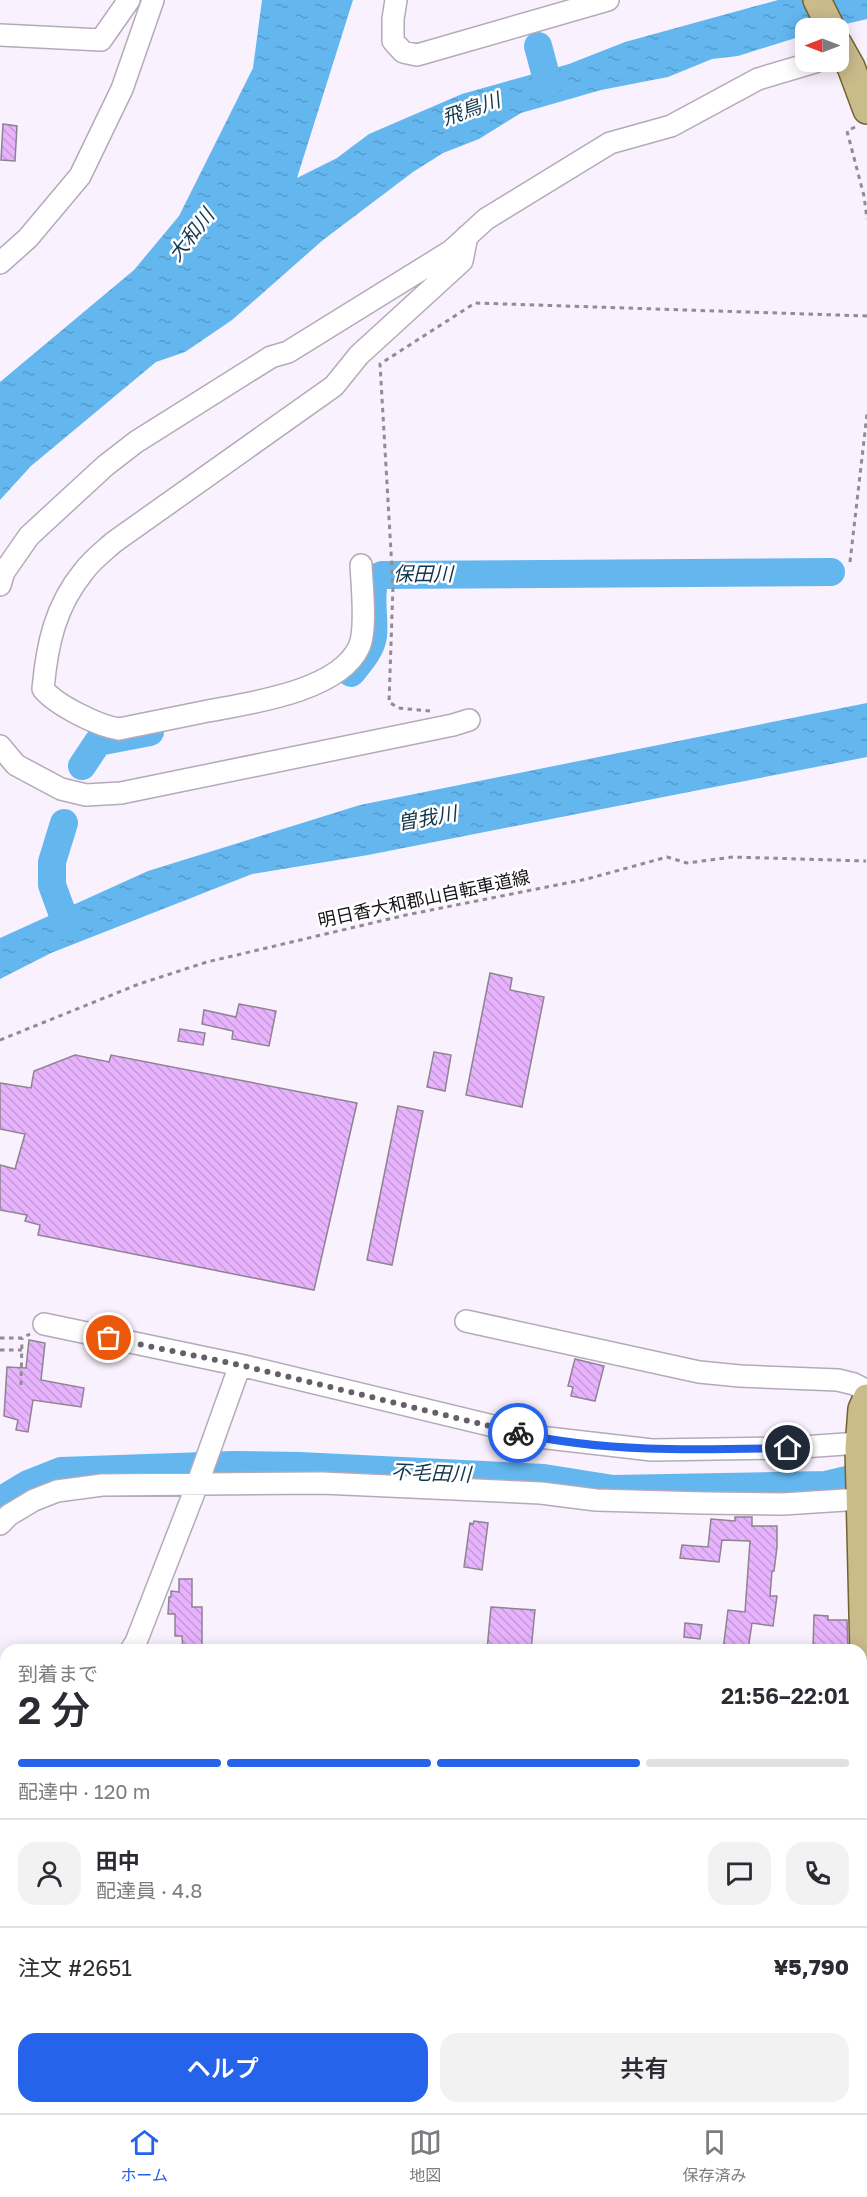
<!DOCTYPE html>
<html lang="ja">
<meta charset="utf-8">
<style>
:root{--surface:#fff;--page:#f2f2f3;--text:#2b2b33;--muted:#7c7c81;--line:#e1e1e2;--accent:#2563eb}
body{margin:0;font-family:"Golos Text","Noto Sans JP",sans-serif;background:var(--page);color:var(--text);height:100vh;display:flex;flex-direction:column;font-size:22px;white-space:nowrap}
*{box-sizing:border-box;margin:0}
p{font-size:20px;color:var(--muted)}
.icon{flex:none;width:33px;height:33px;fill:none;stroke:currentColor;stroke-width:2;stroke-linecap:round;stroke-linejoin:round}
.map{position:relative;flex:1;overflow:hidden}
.side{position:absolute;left:0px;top:1644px;width:867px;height:470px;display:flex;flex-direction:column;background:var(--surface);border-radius:18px 18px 0 0;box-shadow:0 3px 15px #0003}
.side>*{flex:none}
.needle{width:39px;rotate:270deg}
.fabs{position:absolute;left:795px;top:18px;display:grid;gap:12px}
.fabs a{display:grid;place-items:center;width:54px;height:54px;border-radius:12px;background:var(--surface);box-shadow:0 3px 15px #0003;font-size:30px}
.pin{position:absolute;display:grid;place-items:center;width:51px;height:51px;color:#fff;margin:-26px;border:3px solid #fff;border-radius:50%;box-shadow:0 2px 6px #0007}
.courier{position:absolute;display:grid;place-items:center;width:60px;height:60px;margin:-30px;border:4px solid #2563eb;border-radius:50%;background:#fff;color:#222;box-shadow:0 2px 8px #0007}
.headline em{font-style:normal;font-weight:600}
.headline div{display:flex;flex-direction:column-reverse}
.headline{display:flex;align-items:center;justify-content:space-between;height:102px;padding:0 18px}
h1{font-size:39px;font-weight:600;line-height:45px}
.bar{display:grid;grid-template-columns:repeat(4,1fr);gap:9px 6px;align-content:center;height:72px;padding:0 18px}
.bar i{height:8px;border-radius:4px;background:var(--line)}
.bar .on{background:var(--accent)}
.bar p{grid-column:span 4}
.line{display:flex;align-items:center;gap:15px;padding:0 18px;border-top:2px solid var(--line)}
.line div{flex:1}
.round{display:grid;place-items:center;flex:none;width:63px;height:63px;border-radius:18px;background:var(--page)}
.button{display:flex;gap:12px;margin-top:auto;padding:12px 18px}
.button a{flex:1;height:69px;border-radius:18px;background:var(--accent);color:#fff;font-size:24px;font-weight:600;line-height:69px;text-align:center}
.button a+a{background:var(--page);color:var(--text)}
.dock{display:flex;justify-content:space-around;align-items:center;height:84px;border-top:2px solid var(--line);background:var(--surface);font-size:16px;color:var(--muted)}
.dock a{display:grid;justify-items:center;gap:3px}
.dock .on{color:var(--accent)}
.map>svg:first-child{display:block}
</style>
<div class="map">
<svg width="867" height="2113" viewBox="0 0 867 2113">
<defs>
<pattern id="water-ripples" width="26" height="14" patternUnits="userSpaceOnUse" patternTransform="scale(1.5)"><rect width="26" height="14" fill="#63b6ee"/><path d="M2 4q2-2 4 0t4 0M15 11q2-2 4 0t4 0" fill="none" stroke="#559bcb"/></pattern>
<pattern id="building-back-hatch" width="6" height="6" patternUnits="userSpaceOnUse" patternTransform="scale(1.5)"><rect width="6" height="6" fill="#e8b3fd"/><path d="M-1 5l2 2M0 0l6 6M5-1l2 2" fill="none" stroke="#c699d8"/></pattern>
</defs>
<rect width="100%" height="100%" fill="#f9f1fd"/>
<path fill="url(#water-ripples)" d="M262 0H353L297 178 337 158 369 134 462 94 569 64 625 42 778 0H867V19L829 28H806L805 35 738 56 712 59 668 77 601 90 521 113 479 139 443 153 413 172 323 240 232 320 185 352 156 362 31 466 0 500V382L134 270 179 216 253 68Z
M867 703V757L368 855 252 874 51 953 0 979V938L148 871 360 805Z"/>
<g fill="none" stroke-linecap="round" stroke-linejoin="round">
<path stroke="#63b6ee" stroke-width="28" d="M538 46 548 83
M351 673C360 662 371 650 373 636 375 617 369 597 375 578L382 575 831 572
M82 766 98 742 150 732
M64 823 52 862V885L67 926
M0 1501 28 1484 61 1471 234 1465 299 1466 544 1478 613 1489 825 1485 867 1475"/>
</g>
<path fill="url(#building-back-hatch)" stroke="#8d8391" stroke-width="1.5" d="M3 124 17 126 15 161 1 160Z
M490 973 512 978 510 990 544 997 522 1107 466 1095Z
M239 1004 276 1011 269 1046 232 1039 233 1031 202 1024 204 1010 236 1017Z
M180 1029 205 1033 203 1045 178 1041Z
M434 1052 451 1055 445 1091 427 1087Z
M75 1055 109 1062 111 1055 357 1103 314 1290 38 1235 40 1225 25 1221 27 1215 0 1210V1165L15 1169 25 1134 0 1129V1083L31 1088 34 1071Z
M398 1106 423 1111 392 1265 367 1260Z
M29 1340 45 1343 41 1380 84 1388 81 1407 33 1400 28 1432 16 1430 18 1420 4 1416 7 1367 26 1368Z
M575 1359 604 1366 595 1401 571 1396 573 1387 568 1386Z
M735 1517H752V1526H777V1547L774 1571H772L770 1596H777L773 1626 752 1623 748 1650H723L728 1610 745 1612 750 1541 722 1540 719 1562 680 1558 682 1545 708 1547 711 1519 735 1521Z
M474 1521 488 1523 482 1570 464 1567 470 1523 473 1524Z
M179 1579H192V1607H202V1650H183L182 1636H175V1614H168L169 1597H171V1591L179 1592Z
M491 1607 535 1610 531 1650H487Z
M814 1615 828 1616V1620H847L848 1650H813Z
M685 1623 702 1625 700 1639 684 1637Z"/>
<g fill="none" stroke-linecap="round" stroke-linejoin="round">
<defs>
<path id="minor" d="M396 0 393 19V41L403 52 417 55 608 0
M0 35 101 40 129 0
M0 263 28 238 80 176 122 89 153 0
M361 565C362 585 367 630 359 647 339 691 251 703 208 711 178 717 149 723 119 729 98 726 56 705 43 689 47 645 55 606 84 571 92 560 104 551 114 542L334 386 359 355 462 261 467 236
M0 585 4 572 29 536 105 466 136 442 271 357 288 352 451 251 486 219 610 143 671 126 758 79 815 62
M0 746 16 765 61 789 86 795 121 793 453 725 469 720
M466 1321 699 1372 740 1376 838 1380 854 1384 867 1391
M44 1324 240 1365 539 1437 652 1450 788 1448 859 1443
M0 1524 9 1515 34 1500 57 1491 102 1485 322 1483 541 1493 596 1500 704 1503 783 1504 861 1499
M131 1650 136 1642 197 1485 240 1365
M861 2106H867
M404 2108V2113
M632 2108 695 2113
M52 2113 54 2108
M432 2113 498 2108
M738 2113 841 2108"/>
<path id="major" d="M817 0 831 28
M838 44 851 67 867 110
M867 1398 862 1409 859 1448 867 1778"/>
</defs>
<use href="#minor" stroke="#b4aab9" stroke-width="24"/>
<use href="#major" stroke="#746330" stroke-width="30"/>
<path stroke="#918c94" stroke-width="3" stroke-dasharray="4.5 4.5" stroke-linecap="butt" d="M855 127 847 131 864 196 867 219
M850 562 867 414
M430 711 398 708 389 702 393 586 380 364 475 303 867 316
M0 1040 139 984 207 962 406 915 587 879 667 857 687 863 733 857 866 861
M0 1338H22L30 1334
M0 1350H22
M21 1385 22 1338"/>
<use href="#minor" stroke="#fff" stroke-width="21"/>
<use href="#major" stroke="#cabb8b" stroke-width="27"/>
</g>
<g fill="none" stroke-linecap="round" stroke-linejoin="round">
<path stroke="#656068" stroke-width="6" stroke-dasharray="0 10.8" d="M109 1338 240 1365 518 1433"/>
<path stroke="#2563eb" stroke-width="8" d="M518 1433C607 1453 698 1450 788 1448"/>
</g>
<g text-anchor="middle" stroke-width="5" stroke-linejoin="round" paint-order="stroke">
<g font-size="18" fill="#151217" stroke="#fff">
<text transform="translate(424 899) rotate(-12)" y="6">明日香大和郡山自転車道線</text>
</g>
<g font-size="20" font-style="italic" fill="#12364d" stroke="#fff">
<text transform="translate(471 109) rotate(-19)" y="7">飛鳥川</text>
<text transform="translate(191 235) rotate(-52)" y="7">大和川</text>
<text x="423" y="581">保田川</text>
<text transform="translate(427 818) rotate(-10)" y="7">曽我川</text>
<text transform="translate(431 1473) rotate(2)" y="7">不毛田川</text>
</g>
</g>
</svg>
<div class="fabs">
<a><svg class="needle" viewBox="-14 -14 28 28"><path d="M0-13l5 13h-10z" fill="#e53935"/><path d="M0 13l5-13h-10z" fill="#7c7c81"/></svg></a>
</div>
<div class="pin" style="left:109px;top:1338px;background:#ea580c"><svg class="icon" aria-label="bag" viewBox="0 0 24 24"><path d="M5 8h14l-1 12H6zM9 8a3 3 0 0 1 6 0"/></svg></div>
<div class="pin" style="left:788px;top:1448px;background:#1f2937"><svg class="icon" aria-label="home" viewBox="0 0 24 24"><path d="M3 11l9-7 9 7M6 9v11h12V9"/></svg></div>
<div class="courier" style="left:518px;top:1433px"><svg class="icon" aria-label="bike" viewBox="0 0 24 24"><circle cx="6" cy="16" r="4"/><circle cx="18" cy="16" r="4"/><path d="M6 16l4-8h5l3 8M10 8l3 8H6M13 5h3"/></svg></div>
<section class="side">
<div class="headline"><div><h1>2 分</h1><p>到着まで</p></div><em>21:56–22:01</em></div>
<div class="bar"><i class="on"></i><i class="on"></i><i class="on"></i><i></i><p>配達中 · 120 m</p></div>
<div class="line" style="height:108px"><a class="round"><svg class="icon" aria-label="person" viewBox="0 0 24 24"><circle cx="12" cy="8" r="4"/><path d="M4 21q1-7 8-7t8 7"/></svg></a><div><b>田中</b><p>配達員 · 4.8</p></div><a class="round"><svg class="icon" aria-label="chat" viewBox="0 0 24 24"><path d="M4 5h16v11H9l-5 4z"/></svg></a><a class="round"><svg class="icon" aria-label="phone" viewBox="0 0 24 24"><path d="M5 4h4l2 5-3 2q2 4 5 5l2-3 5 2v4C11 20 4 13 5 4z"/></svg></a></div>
<div class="line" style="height:78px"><div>注文 #2651</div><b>¥5,790</b></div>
<div class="button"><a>ヘルプ</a><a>共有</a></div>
</section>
</div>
<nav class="dock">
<a class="on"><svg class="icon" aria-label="home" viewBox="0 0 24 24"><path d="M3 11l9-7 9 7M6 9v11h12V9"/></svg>ホーム</a>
<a><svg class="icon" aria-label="map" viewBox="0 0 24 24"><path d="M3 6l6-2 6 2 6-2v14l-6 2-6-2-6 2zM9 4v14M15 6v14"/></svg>地図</a>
<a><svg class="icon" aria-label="saved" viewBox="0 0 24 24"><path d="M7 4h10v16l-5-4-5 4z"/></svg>保存済み</a>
</nav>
